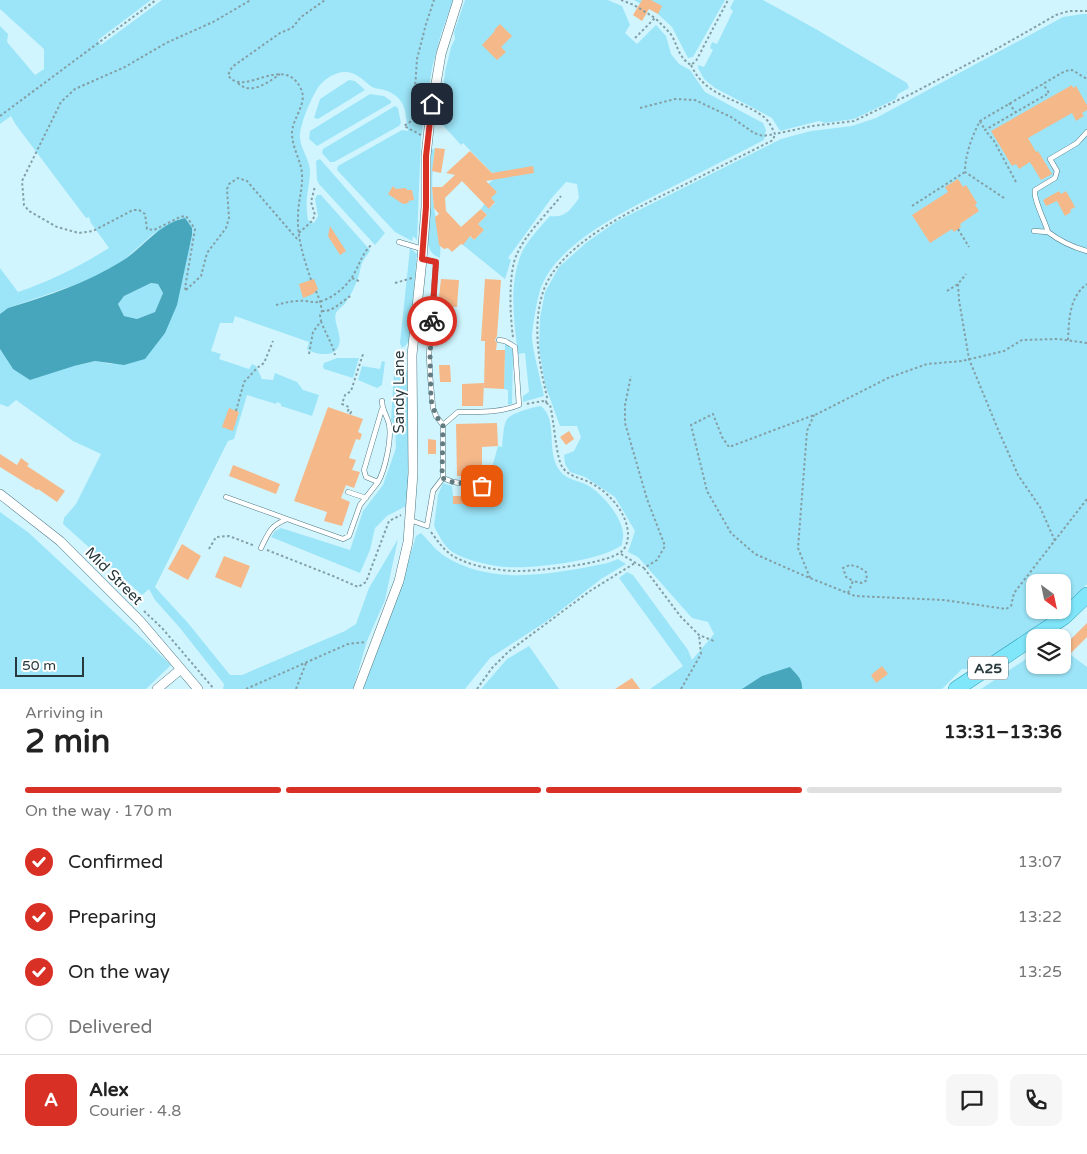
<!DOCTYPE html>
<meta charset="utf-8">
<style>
:root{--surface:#fff;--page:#f6f6f6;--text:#222;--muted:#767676;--line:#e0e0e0;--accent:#d93025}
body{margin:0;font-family:"Varela Round",sans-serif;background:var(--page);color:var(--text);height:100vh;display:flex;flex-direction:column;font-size:19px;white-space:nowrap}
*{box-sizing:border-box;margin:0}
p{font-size:16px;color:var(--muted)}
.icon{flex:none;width:28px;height:28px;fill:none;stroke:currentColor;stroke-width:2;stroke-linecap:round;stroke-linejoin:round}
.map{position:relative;height:689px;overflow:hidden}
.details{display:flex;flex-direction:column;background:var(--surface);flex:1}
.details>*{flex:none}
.needle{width:32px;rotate:147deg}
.tools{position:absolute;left:1026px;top:574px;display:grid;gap:10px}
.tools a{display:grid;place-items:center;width:45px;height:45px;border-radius:10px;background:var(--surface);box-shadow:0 1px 4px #0004;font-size:25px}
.scale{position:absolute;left:15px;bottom:12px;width:69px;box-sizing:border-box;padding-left:5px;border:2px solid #27393d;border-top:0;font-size:14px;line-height:18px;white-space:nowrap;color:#27393d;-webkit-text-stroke:4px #fff;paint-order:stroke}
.pin{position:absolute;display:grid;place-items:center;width:42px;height:42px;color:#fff;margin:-21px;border-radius:10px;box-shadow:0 2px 8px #0006}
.courier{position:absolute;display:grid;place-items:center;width:50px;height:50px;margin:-25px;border:4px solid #d93025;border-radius:50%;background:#fff;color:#222;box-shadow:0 1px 6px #0007}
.headline em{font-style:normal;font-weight:800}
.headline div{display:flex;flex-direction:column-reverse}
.headline{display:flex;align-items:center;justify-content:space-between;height:85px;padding:0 25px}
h1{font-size:32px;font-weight:800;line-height:38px}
.bar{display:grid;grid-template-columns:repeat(4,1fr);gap:8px 5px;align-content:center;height:60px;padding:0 25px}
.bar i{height:6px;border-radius:4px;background:var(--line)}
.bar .active{background:var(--accent)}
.bar p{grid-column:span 4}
.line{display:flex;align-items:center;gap:12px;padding:0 25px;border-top:1px solid var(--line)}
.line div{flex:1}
.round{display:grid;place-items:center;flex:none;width:52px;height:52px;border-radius:10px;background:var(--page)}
ol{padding:0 25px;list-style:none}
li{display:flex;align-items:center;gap:15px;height:55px}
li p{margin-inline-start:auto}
li .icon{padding:5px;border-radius:50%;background:var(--accent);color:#fff;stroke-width:4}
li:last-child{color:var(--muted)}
li i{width:28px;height:28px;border:2px solid var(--line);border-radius:50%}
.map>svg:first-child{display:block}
</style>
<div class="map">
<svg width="1087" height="689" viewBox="0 0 1087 689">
<rect width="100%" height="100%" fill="#d1f5fe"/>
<path fill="#9ce5f8" d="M0 0H151L98 40 101 45 162 0H453L441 34 432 68 421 138 417 240 413 236 412 241 395 232 337 170 338 166 402 130 408 131C405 113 407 99 387 91 382 89 377 89 372 87 364 81 356 72 346 72 337 71 326 78 320 85 312 95 299 126 300 138 301 150 310 160 310 171 310 180 308 188 307 197 306 204 307 213 308 220L314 223 318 216 315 199 317 195H321L370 250C368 255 364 258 362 263 360 268 360 273 358 278 355 286 351 295 346 302 344 306 338 309 336 313 332 322 346 340 336 350 330 357 314 354 307 349L309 342 235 316 233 323H220L211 351 221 354 219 359 249 369 252 364 256 366 262 379 273 380 275 373 297 382 303 390 319 395 312 416 281 406V404L277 402 276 404 247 395 234 439 228 441 155 587 188 623 230 675H242L345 631 356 624 369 588 398 539 385 600 367 641 353 689H223L224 684 180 628 155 600 149 589 142 595 63 524 64 518 76 504 101 454 73 441 16 400 8 407 0 404V349L13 369 74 366 95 361 111 364 145 359 189 247 192 235 180 219 153 234 124 260 89 280 8 308 0 314V268L18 292C51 281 80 266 109 248L91 223 89 217 86 218 16 125 11 116 0 124V26L8 34 7 42 35 75 44 69V49L0 9Z
M465 0H608L622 6 630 25 625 33 637 44 656 25 666 36 671 54 679 64 690 70 705 92 763 123 766 130 764 140C735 155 705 170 676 185 633 207 551 244 539 294 536 307 533 322 532 336 532 349 541 380 544 396L523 402V396L529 392 525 353 518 354C514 322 509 287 520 257 524 244 540 227 550 216 566 218 570 210 579 198L577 184 566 182 550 200 508 258 511 260 505 279 463 245 467 234 474 240 483 231 478 224 487 215 481 209 485 203 490 208 495 203 491 198 488 184 496 177 463 143 461 145 440 122 445 72 451 47 455 39 454 32Z
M634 0H725L693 57 688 58 672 27 658 14Z
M734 0H763L814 28 907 83 909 88 898 94 896 99 854 119 825 123 819 121 780 131 772 118 715 88 704 79 698 68V65L704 67 713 50 710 48 712 42 717 44 733 11 730 8Z
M1083 14H1087V584L1063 609 1062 582H1035V610H1061L1003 649 970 669H962L942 689H650L683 666 619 578 627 572 633 575 688 650 692 660 714 634 708 622 692 618 638 557 628 552 635 531 615 497 585 477 570 472 565 464 564 455 574 451 581 437 577 426H560L545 385 539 348 540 318 545 292 559 267 587 242 617 221 781 139 811 131 852 126 876 118 1063 17Z
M349 80 355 81 365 90 318 119 314 118 320 99Z
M370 94 384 96 391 101V103L317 146 309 139 310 131Z
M395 106 398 108 401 123 399 126 334 162H330L322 153 323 149Z
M435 148C432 168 431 187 434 207 436 224 442 240 440 258 430 254 428 248 427 238L430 155 431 150Z
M320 159 385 233 375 245 319 184 317 180 316 161Z
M410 248 417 254 409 341 406 345 402 348 400 343Z
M151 283 158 284 163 293 155 312 137 319 124 316 118 304 123 296Z
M505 343 512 349 513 354 512 404 508 405V390L504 389Z
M337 358H359L353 378 324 369 323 366 324 363Z
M382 361 385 362 382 385 377 388 358 380 362 366 380 369Z
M403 365 407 372 409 468 406 506 387 516 375 528 370 550 360 573 271 537 275 531 281 528 350 550 363 511 383 485 396 448 395 426 391 420 394 372 395 366Z
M541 406C559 421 545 452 560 471 567 480 577 480 587 485 601 492 622 517 623 533 624 537 622 541 622 545 601 561 533 569 506 567 491 566 464 560 451 551 444 546 438 534 434 526L438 495 443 483 452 486 453 496 494 503 493 464 498 446 502 447C503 439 503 426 507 419 512 413 533 407 541 406Z
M0 512 29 533 171 665 146 689H0Z
M421 533C429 541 436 551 446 557 494 587 557 573 608 563L618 559 626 564 601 579 547 621 490 658 465 689H362L405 573 416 536Z
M529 646 559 689H481L507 659Z
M1063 649 1087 667V689H981L1035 653V665H1062Z"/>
<path fill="#47a6bc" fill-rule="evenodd" d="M185 218 192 228V235L177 305 165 333 145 359 124 365 95 361 74 366 30 380 13 369 0 349V314L8 308C47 296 87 283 122 261 143 248 158 224 185 218ZM151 283 158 284 163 293 155 312 137 319 124 316 118 304 124 296Z
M790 667C796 674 803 679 802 689H742L762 676Z"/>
<path fill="#f5b889" d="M642 0H651L662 6 658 14 649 9 642 21 633 15Z
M500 24 512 36 501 47 506 52 497 60 482 45 495 31 494 30Z
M1072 85 1073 88 1076 86 1087 105V110L1082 113 1084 116 1076 121 1072 113 1028 138 1036 152 1038 151 1052 174 1041 180 1030 162 1019 169 1016 164 1012 166 991 131Z
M435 148 445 149 441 173 432 171Z
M470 151 492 173 533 166 534 173 486 181 497 192 491 198 495 202 489 209 462 181 445 198 446 211 461 227 481 209 487 215 478 224 484 230 474 240 470 236 463 245 461 244 452 252 448 248 444 249 439 245 435 217 439 214 434 208 432 187H442L455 175 446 173Z
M958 179 963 187 966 185 977 203 975 205 979 211 960 224 961 227 954 232 952 229 930 243 912 215 948 192 945 187Z
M393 186 396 189 406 188 407 190H412L414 200 408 201 409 203 403 204 388 194Z
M1059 191 1061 194 1066 191 1075 207 1070 210 1071 212 1065 216 1057 201 1046 206 1043 200Z
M330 226 346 251 340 255 328 236Z
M314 279 318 289 313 294 303 298 299 284Z
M441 279 459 280 457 307 438 306Z
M485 279 501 280 497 336 495 340 497 343 496 350H505L504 389 484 388 485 341H481Z
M439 365H450L451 382H440Z
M484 383 483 406H462V384Z
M328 407 363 419 358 432 362 434 360 440 356 439 349 458 356 460 352 470 360 472 354 488 346 485 341 498 350 502 342 526 324 521 327 512 294 501Z
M229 408 239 412 233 431 222 427Z
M497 423 498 446 482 447V467H464V476H457L456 424Z
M569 431 574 439 566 445 560 437Z
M428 439 436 440V454H428Z
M0 454 17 465 21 458 29 464 27 466 65 491 57 502 38 489 37 490 0 467Z
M233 465 280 484 276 494 229 476Z
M453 496H494V504H453Z
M182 544 201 556 188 580 168 569Z
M224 556 250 566 241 588 215 577Z
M1087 623V637L1071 653 1064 646Z
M882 666 888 674 876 683 871 675Z
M632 678 640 689H615Z"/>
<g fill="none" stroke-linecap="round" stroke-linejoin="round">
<defs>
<path id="lane" d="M1034 231 1048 232C1045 221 1033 199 1035 190L1055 178 1057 171 1050 159 1077 143 1087 132
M1048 232C1061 242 1072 247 1087 251
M399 242 422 249
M422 259 436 262 429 355 430 375 433 408 436 416 443 425
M382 401C382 410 387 416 389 424 392 439 385 470 378 482L366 477 364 470 382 409
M443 478V425L458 412C479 412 499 413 519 405L515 347 505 341 499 340
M348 492 366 498
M226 497 287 519
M410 520 427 526 433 491 443 478 453 482 482 486
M261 548C269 532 270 526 287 519L343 539 349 536 360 505 378 482"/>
<path id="street" d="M0 494 60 541 140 621 198 689
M157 689 181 669
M358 689 399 581 408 542 413 473 412 355 422 259 426 207V156L430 119 441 54 458 0"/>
<path id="primary" d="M956 689 1064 617 1087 595"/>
</defs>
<use href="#lane" stroke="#4f7882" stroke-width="5.5"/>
<use href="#street" stroke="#4f7882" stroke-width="10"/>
<use href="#primary" stroke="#2a9eb6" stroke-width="16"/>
<path stroke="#839fa5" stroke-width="2" stroke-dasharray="2.5 2.5" stroke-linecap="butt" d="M621 0 634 5 655 18
M635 38 655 18C661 24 667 29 672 36 678 47 679 58 691 65L696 61 728 0
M691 65C706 98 739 98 764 117 769 121 772 128 775 134L812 126 854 121 913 93 1000 47 1056 15 1069 11H1087
M238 83C250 96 269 82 280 74
M1009 103 1016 113
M640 108 675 99 695 100 731 117 754 133 763 136 775 134
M0 116 156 0
M980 121 985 130
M421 135 404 126 410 122 413 117 417 59 426 24 434 0
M1016 182 994 141 985 130 1049 93 1043 84
M1004 198 965 172C965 155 972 136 980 121L1065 71 1072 70 1087 79
M912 206 965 172
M958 229 969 247
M299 233 312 221 315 215 311 202 315 186
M352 278 361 282
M311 280C304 258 297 239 298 216 298 202 303 188 302 174 301 160 292 148 292 133 292 119 308 103 301 89 284 52 243 99 228 75L232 67 280 33 292 28 301 17 325 0
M395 283 412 278
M958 284 959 300 969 359 997 427 1018 475 1040 507 1055 541
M186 290 185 288 195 229 186 216 180 217 154 230 147 229 145 214 139 210H133L93 231 79 233 57 227 29 211 24 205 22 181 61 102 75 89 125 67 166 43 213 22 251 0
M186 290 201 276 207 253 226 228 229 218 227 189 229 184 238 178 247 181 298 240
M947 291 958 284 966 274
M276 305C284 303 291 301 299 301 306 300 312 303 319 302 333 298 348 286 355 272 361 261 361 256 371 245
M322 311C333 312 342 301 352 295
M321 321C325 333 332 342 335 355
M513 337C510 317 508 272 517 254 527 232 547 214 561 196
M1068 340C1069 320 1069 297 1087 284
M1087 343 1058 339 1022 340 1004 351 962 361 927 364 888 378 817 414 729 447 722 437 713 414 691 425 707 491 731 533 755 554 805 576 855 596 944 600 1006 609 1011 606 1014 593 1087 499
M309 354 313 332 321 321 320 315 322 311 320 301 316 291
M546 403 547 397C539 363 532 326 543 292 560 240 646 204 692 181 719 167 746 154 773 140L775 134
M236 411 244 382 257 368 264 363 273 341
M350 414 351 412 348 411 349 407 342 404 345 395 351 391 363 354
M431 532C440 544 447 555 461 560 476 567 497 570 513 571 534 572 606 564 621 552 626 548 628 541 628 535 628 513 608 491 589 482 579 477 570 477 563 468 556 460 554 419 550 405L543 401 526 404
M209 549 216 537 229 536 255 546
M267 550 333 576 358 587 366 582 389 521 401 515
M621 554 644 568 657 560 665 546 647 499 625 423V405L631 376
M644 568 681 617 699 635 714 641
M810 578 798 548 807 431 814 415
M848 593 853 581 862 583 867 580 866 572 859 567 850 565 843 568 846 577 853 581
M144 611 162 628 214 689
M246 689 348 644 366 642
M296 689 306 663
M477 689 492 668 508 652 590 591 635 563
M681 689 701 654 699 635"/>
<use href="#lane" stroke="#fff" stroke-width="4.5"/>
<use href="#street" stroke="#fff" stroke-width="9"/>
<use href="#primary" stroke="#80e6fa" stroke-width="15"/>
</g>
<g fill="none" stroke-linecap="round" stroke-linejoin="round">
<path stroke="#627b81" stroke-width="5" stroke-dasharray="0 9" d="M432 321 430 355 431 400 436 416 443 425 442 478 453 482 482 486"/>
<path stroke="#d93025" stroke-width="6" d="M432 321 436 262 422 259 426 207V156L432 104"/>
</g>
<g text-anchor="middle" stroke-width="4" stroke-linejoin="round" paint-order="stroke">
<rect fill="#fff" stroke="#687477" stroke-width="1" x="968" y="656.5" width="40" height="23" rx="4"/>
<g font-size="14" font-weight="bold" fill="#27393d">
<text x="988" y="673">A25</text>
</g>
<g font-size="15" fill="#27393d" stroke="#fff">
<text transform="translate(399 392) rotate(-90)" y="5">Sandy Lane</text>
<text transform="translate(114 576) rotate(45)" y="5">Mid Street</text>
</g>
</g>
</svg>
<div class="tools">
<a><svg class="needle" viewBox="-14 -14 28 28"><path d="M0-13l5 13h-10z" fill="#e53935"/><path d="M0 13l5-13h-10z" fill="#767676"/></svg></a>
<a><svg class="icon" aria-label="layers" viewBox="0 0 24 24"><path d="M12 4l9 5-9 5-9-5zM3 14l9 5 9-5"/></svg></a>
</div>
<div class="scale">50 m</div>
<div class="pin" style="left:482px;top:486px;background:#ea580c"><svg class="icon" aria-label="bag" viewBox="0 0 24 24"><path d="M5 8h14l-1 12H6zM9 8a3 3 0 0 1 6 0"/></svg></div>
<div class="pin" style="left:432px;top:104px;background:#1f2937"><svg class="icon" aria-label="home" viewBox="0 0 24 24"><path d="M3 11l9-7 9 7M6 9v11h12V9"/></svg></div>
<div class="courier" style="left:432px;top:321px"><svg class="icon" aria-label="bike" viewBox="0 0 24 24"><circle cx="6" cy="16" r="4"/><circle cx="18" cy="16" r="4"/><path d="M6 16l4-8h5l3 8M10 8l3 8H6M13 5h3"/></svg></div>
</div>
<section class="details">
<div class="headline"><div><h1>2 min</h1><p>Arriving in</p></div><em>13:31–13:36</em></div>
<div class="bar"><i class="active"></i><i class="active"></i><i class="active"></i><i></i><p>On the way · 170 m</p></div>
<ol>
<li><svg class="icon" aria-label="check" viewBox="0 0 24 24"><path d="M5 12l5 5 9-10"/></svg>Confirmed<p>13:07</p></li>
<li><svg class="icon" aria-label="check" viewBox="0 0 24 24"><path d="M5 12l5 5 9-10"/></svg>Preparing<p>13:22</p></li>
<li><svg class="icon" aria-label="check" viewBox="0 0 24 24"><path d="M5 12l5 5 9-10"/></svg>On the way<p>13:25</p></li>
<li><i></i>Delivered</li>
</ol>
<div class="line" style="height:90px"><b class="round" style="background:var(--accent);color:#fff">A</b><div><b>Alex</b><p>Courier · 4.8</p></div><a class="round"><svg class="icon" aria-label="chat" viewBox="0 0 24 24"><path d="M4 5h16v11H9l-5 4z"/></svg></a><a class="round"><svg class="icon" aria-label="phone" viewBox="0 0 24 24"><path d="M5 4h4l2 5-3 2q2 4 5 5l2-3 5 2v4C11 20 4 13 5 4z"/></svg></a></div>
</section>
